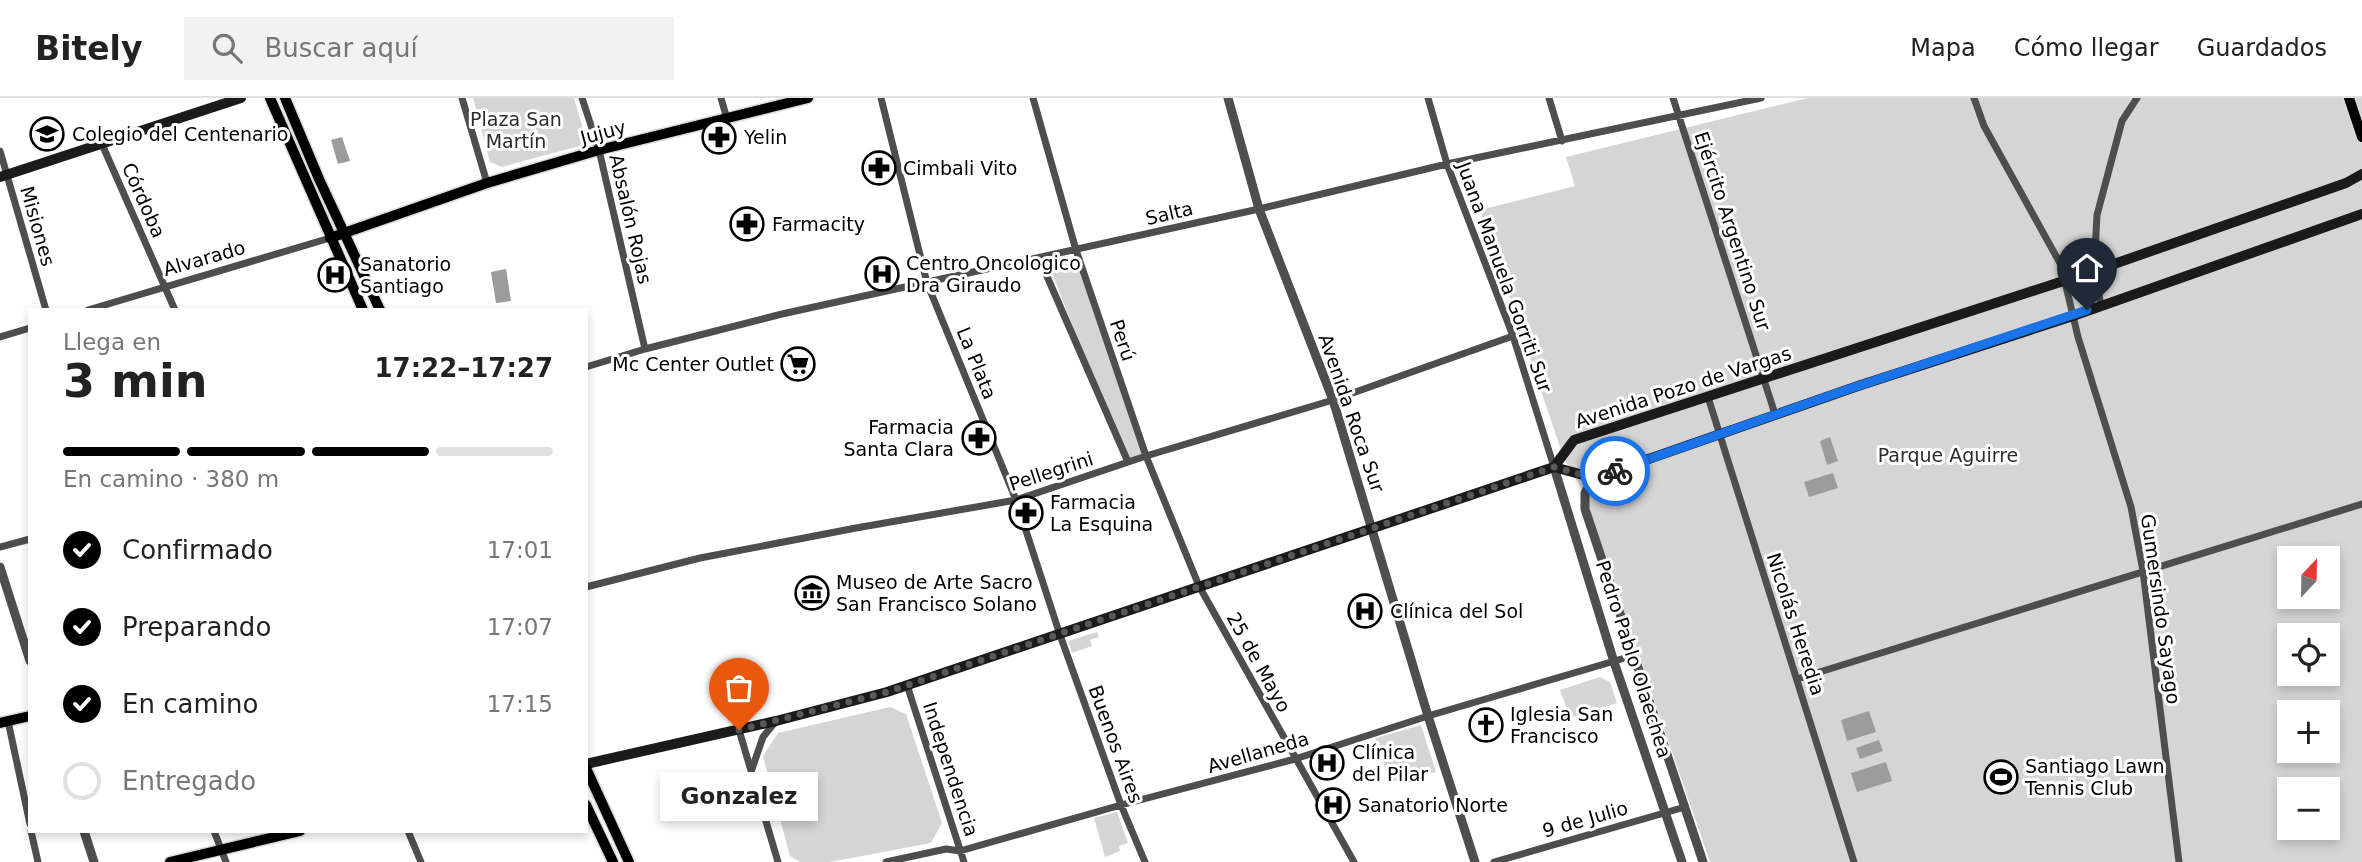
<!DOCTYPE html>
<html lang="es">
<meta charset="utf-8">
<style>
:root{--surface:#fff;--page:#f2f2f2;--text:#222;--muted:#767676;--line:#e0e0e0;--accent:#000}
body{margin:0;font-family:"DejaVu Sans",sans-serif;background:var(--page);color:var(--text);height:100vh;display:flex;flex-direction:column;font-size:26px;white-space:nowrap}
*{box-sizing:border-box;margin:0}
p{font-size:23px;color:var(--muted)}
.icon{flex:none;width:38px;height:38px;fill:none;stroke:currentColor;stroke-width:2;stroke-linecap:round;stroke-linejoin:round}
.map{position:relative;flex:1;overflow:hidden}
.drawer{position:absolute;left:28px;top:210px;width:560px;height:525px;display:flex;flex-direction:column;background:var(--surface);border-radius:0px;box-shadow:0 4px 10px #0003}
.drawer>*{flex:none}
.needle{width:46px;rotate:22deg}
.controls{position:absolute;left:2277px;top:448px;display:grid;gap:14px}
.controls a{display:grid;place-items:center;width:63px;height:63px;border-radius:0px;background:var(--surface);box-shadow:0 4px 10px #0003;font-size:35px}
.pin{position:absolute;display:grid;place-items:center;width:60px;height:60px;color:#fff;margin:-72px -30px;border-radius:50% 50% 50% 0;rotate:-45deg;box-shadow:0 0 7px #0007}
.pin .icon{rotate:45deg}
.courier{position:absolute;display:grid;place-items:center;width:70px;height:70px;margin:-35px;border:5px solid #1a73e8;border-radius:50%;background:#fff;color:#222;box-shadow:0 2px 9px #0007}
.bubble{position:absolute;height:49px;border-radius:0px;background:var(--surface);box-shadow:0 4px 10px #0003;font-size:23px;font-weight:700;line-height:49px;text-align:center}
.summary em{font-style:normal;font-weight:700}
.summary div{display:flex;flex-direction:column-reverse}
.summary{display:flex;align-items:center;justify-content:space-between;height:119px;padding:0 35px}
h1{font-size:46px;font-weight:700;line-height:52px}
.bar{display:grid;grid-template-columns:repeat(4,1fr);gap:10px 7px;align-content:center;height:84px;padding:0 35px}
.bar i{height:9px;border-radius:5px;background:var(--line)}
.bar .active{background:var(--accent)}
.bar p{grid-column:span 4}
ol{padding:0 35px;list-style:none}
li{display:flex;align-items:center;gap:21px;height:77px}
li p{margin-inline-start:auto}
li .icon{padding:7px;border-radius:50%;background:var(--accent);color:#fff;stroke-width:4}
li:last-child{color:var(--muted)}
li i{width:38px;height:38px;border:4px solid var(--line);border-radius:50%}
header{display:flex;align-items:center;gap:42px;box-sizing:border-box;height:98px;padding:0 35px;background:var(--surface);border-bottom:2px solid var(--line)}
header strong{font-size:33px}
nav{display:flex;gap:38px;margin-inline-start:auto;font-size:24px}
.search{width:490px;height:63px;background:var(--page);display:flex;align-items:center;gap:18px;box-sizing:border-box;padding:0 24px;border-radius:0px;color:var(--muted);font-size:26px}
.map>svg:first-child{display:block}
</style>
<header>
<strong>Bitely</strong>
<div class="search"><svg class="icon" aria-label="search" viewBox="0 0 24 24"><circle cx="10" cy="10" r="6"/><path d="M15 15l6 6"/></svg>Buscar aquí</div>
<nav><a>Mapa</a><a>Cómo llegar</a><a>Guardados</a></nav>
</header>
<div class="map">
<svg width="2362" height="764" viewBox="0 0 2362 764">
<rect width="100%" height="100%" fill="#fff"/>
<path fill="#d5d5d5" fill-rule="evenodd" d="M473 0H574L586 41 583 47 502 69 490 64Z
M1808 0H2362V764H1710L1581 390 1563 358 1480 112 1575 88 1566 59ZM2289 460H2328V499H2289ZM2289 537H2328V576H2289ZM2289 614H2328V653H2289ZM2289 691H2328V730H2289Z
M1080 157 1143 358 1124 363 1048 164Z
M1097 534 1099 539 1090 542 1092 548 1072 555 1068 543Z
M1600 579 1610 584 1617 605 1570 620 1560 592Z
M890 609 906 616 942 725 931 745 830 764H800L790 758 763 658 778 635Z
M1421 627 1436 674 1390 684 1375 640Z
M1117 714 1128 745 1119 748 1120 753 1105 759 1094 720Z"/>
<path fill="#9c9c9c" d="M342 39 350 63 338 66 331 42Z
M506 171 511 203 496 205 491 174Z
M1830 339 1838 363 1827 367 1820 343Z
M1833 375 1838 390 1809 399 1804 384Z
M1869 613 1876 634 1847 643 1841 622Z
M1879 642 1883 653 1860 661 1856 650Z
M1886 664 1892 683 1857 694 1851 675Z"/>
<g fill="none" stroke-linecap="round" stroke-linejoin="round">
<defs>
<path id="primary" d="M270 0 363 212
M285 0 319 81 380 212
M330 140 487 85 599 52 808 0
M0 625 30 618
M586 670 629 764
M586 707 613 764
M170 764 300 733"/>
<path id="trunk" d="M2349 0 2362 39"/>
</defs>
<use href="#primary" stroke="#dbdbdb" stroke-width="13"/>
<use href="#trunk" stroke="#dbdbdb" stroke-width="13"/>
<path stroke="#4e4e4e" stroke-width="7" d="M462 0 487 85
M582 0 599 52 645 251
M721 0 727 21
M881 0 927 185 1016 402 1060 537 1121 707 1145 764
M1033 0 1076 152 1146 358 1199 488 1354 764
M1428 0 1447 66 1513 238 1554 369
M1549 0 1562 43
M1673 0 1775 316
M1974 0 1984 28 2061 167 2078 239 2131 409 2143 473 2179 764
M101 44 175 212
M0 53 46 212
M1039 160 1128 364
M2101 207 2094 173 2097 117 2122 23 2137 0
M88 212 330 140
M0 239 30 230
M586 269 645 251 782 216 1259 111 1447 66 1761 0
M1708 299 1854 764
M0 449 30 441
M586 489 700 460 856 430 1016 402 1146 358 1333 302 1513 238
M1797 581 2362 406
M907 587 964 764
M8 623 30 726
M739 632 778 764
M752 671 763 639 776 623
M31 733 38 764
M214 733 226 764
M408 733 421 764
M886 764 946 751 960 753 1121 707 1295 661 1428 618 1635 557
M1494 764 1685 709"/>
<path stroke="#4e4e4e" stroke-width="9" d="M1228 0 1259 111 1333 302 1428 618 1475 764
M1554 369 1614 564 1682 764
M1594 380 1585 395V411L1703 764
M0 469 30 563
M84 733 94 764"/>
<path stroke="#1b1b1b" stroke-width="10" d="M0 79 241 0
M1554 369 1574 342 2094 173 2346 85 2362 76
M1554 369 1594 380 1858 288 2073 218 2362 116
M586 666 776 623 887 594 1554 369"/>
<use href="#primary" stroke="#000" stroke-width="10"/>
<use href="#trunk" stroke="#000" stroke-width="10"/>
</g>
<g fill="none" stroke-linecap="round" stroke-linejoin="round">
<path stroke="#595959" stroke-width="7" stroke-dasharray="0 12.6" d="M739 632 887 594 1554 369 1594 380 1615 373"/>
<path stroke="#1a73e8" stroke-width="9" d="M1615 373 1837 295 2087 212"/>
</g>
<defs>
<symbol id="school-ring" viewBox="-11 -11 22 22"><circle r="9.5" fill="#fff" stroke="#000" stroke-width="1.5"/><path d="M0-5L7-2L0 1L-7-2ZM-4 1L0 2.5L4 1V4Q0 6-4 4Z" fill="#000"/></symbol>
<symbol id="pharmacy-ring" viewBox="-11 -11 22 22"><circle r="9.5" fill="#fff" stroke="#000" stroke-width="1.5"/><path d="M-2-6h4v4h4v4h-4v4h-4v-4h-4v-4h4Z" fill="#000"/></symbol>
<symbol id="hospital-ring" viewBox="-11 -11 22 22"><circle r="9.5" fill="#fff" stroke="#000" stroke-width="1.5"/><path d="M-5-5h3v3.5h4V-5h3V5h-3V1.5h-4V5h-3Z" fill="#000"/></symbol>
<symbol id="supermarket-ring" viewBox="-11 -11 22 22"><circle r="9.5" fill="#fff" stroke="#000" stroke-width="1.5"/><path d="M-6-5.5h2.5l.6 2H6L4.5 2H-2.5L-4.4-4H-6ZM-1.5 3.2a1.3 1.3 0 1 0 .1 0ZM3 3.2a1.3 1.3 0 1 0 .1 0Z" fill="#000"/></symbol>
<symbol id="museum-ring" viewBox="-11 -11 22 22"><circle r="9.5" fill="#fff" stroke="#000" stroke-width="1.5"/><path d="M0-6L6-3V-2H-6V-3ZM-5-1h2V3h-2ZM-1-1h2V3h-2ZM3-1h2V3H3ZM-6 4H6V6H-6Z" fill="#000"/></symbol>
<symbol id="church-ring" viewBox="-11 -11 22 22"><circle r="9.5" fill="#fff" stroke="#000" stroke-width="1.5"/><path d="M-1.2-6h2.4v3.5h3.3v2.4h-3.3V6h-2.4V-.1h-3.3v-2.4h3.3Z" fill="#000"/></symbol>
<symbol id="stadium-ring" viewBox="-11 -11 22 22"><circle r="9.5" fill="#fff" stroke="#000" stroke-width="1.5"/><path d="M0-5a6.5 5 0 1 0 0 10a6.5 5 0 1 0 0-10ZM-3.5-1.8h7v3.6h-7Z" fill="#000"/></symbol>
</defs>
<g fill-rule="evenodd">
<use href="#school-ring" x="28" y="17" width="38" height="38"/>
<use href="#pharmacy-ring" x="700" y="20" width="38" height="38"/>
<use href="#pharmacy-ring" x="860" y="51" width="38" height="38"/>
<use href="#pharmacy-ring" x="728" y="107" width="38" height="38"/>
<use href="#hospital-ring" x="863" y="157" width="38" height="38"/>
<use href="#hospital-ring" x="316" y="158" width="38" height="38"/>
<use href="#supermarket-ring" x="779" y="247" width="38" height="38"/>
<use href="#pharmacy-ring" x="960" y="321" width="38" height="38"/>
<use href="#pharmacy-ring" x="1007" y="396" width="38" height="38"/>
<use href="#museum-ring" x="793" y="476" width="38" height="38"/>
<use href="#hospital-ring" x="1346" y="494" width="38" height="38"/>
<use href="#church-ring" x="1467" y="608" width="38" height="38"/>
<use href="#hospital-ring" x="1308" y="646" width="38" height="38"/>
<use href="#stadium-ring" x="1982" y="660" width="38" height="38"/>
<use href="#hospital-ring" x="1314" y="688" width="38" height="38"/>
</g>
<g text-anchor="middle" stroke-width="6" stroke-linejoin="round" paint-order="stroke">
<g font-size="19" fill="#2c2c2c" stroke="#fff">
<text x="516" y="28">Plaza San<tspan x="516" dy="22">Martín</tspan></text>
<text x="1948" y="364">Parque Aguirre</text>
</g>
<g font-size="19" fill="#000" stroke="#fff">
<text transform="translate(603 34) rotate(-15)" y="7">Jujuy</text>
<text transform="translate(144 102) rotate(66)" y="7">Córdoba</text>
<text transform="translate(1169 115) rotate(-13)" y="7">Salta</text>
<text transform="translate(631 121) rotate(77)" y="7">Absalón Rojas</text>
<text transform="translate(38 128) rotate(74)" y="7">Misiones</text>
<text transform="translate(1733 133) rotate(72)" y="7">Ejército Argentino Sur</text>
<text transform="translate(204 160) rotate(-16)" y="7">Alvarado</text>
<text transform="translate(1505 179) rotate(70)" y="7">Juana Manuela Gorriti Sur</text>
<text transform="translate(1123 242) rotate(71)" y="7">Perú</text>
<text transform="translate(977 265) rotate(68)" y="7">La Plata</text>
<text transform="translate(1683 289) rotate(-18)" y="7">Avenida Pozo de Vargas</text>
<text transform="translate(1352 315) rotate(71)" y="7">Avenida Roca Sur</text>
<text transform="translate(1051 373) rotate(-18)" y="7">Pellegrini</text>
<text transform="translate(2161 511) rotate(82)" y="7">Gumersindo Sayago</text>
<text transform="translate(1796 526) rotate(72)" y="7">Nicolás Heredia</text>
<text transform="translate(1634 561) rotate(72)" y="7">Pedro Pablo Olaechea</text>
<text transform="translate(1259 564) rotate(61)" y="7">25 de Mayo</text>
<text transform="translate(1116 646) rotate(70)" y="7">Buenos Aires</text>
<text transform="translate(1258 654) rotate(-16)" y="7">Avellaneda</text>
<text transform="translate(951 671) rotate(72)" y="7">Independencia</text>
<text transform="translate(1585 721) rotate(-16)" y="7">9 de Julio</text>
</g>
<g font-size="19" fill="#000" stroke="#fff" text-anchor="start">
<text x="72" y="43">Colegio del Centenario</text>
<text x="744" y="46">Yelin</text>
<text x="903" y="77">Cimbali Vito</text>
<text x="772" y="133">Farmacity</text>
<text x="906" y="172">Centro Oncologico<tspan x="906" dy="22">Dra Giraudo</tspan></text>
<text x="360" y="173">Sanatorio<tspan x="360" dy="22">Santiago</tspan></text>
<text x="774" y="273" text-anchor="end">Mc Center Outlet</text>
<text x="954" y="336" text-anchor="end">Farmacia<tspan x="954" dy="22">Santa Clara</tspan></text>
<text x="1050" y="411">Farmacia<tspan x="1050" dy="22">La Esquina</tspan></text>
<text x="836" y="491">Museo de Arte Sacro<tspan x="836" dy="22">San Francisco Solano</tspan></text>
<text x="1390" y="520">Clínica del Sol</text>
<text x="1510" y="623">Iglesia San<tspan x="1510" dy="22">Francisco</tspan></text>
<text x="1352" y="661">Clínica<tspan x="1352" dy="22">del Pilar</tspan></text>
<text x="2025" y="675">Santiago Lawn<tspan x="2025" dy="22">Tennis Club</tspan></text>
<text x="1358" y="714">Sanatorio Norte</text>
</g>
</g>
</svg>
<div class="controls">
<a><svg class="needle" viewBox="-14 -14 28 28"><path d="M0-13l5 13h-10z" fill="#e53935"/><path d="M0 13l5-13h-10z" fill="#767676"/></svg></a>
<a><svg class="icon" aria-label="locate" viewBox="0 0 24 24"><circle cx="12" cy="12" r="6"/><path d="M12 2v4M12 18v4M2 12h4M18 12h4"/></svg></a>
<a>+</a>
<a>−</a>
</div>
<div class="pin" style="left:739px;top:632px;background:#ea580c"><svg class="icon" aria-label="bag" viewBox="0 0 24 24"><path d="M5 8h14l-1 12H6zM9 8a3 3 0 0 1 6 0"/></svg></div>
<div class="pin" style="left:2087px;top:212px;background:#1f2937"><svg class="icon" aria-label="home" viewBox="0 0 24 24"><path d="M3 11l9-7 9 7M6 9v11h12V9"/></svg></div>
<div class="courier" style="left:1615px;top:373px"><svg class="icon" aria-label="bike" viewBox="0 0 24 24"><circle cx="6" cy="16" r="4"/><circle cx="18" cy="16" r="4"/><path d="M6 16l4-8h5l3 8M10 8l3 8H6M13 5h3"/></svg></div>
<div class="bubble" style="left:660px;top:674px;width:158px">Gonzalez</div>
<section class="drawer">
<div class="summary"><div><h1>3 min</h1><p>Llega en</p></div><em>17:22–17:27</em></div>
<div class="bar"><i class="active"></i><i class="active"></i><i class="active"></i><i></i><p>En camino · 380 m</p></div>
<ol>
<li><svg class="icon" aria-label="check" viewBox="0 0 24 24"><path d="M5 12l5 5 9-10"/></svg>Confirmado<p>17:01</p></li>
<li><svg class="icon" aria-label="check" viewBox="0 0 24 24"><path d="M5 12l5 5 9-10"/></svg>Preparando<p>17:07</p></li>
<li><svg class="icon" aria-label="check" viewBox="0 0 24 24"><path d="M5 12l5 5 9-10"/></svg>En camino<p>17:15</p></li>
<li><i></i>Entregado</li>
</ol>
</section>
</div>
